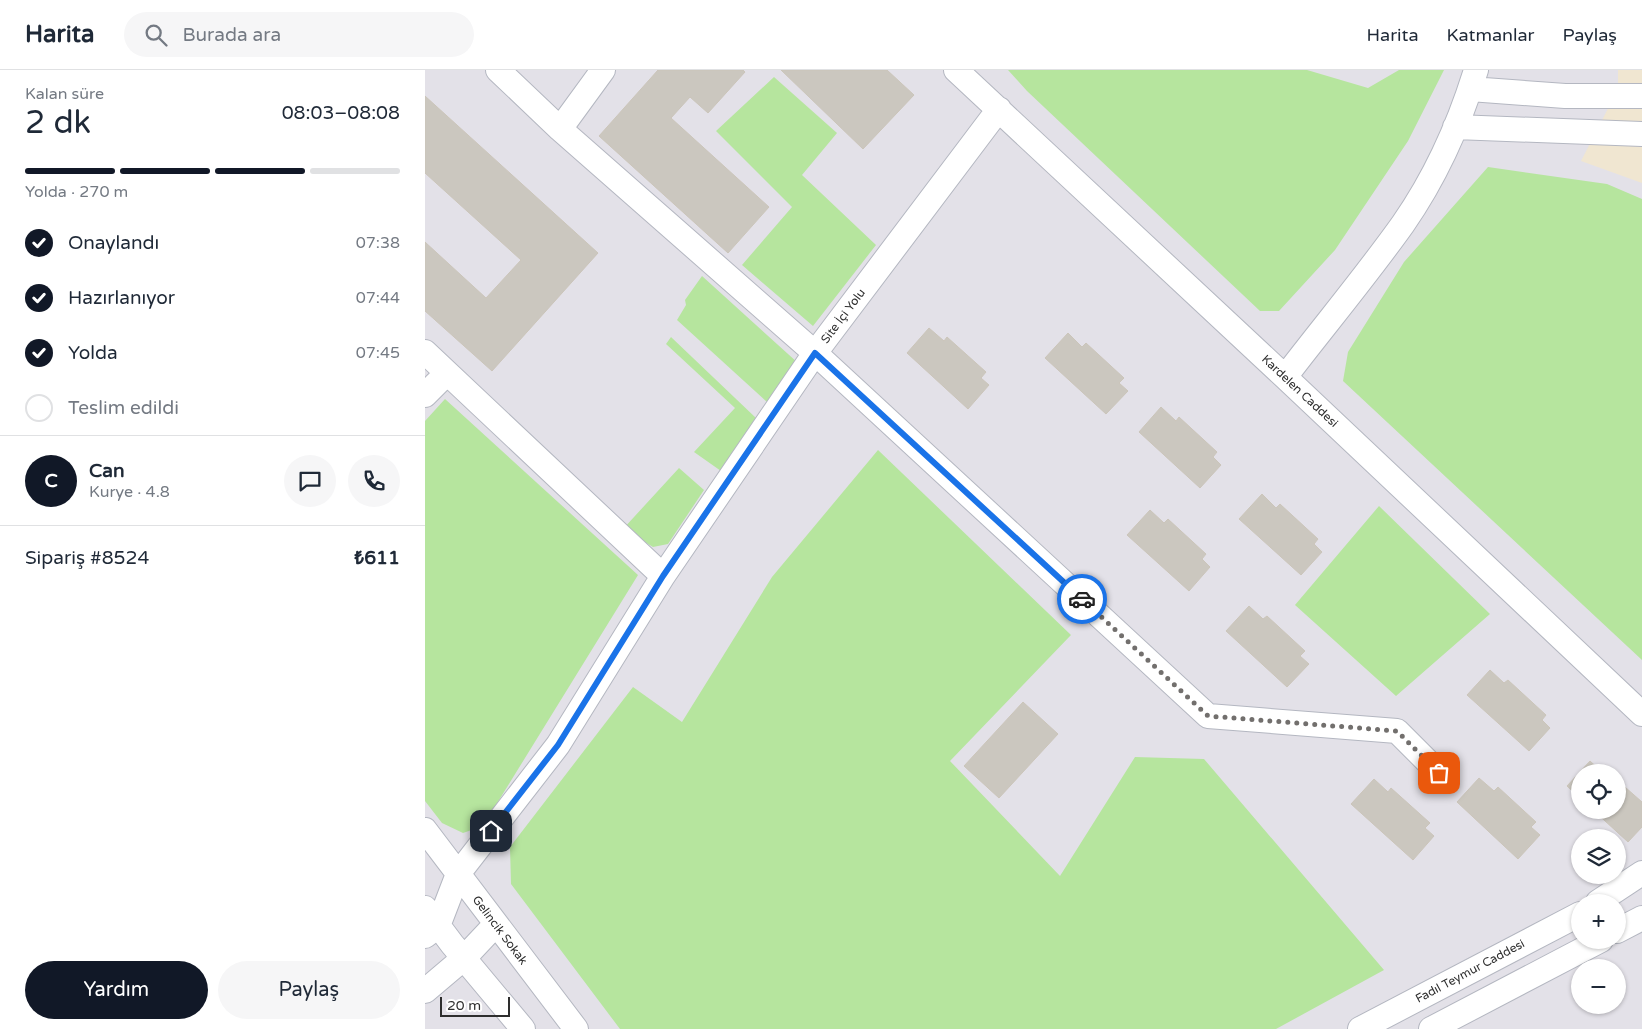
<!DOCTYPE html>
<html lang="tr">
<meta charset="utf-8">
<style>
:root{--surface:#fff;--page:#f6f6f7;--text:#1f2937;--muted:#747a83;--line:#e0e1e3;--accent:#111827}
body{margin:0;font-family:"Varela Round",sans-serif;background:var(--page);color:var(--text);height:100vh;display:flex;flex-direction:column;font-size:19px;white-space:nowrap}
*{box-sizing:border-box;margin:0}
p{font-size:16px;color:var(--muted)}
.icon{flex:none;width:28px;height:28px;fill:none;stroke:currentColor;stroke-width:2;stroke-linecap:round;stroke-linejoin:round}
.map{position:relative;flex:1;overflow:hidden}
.panel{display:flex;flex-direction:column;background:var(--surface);width:425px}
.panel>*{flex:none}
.controls{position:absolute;left:1146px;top:694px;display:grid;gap:10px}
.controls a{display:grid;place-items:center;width:55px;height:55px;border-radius:50%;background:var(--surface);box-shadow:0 1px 4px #0004;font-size:25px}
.scale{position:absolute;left:15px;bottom:12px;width:70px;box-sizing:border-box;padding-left:5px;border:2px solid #2e2e2e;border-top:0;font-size:14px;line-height:18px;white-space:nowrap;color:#2e2e2e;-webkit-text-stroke:4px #fff;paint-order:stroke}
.pin{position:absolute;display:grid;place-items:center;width:42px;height:42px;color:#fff;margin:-21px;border-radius:10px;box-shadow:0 2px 8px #0006}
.courier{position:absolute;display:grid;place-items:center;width:50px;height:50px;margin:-25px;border:4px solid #1a73e8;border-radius:50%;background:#fff;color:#222;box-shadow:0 1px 6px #0007}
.headline em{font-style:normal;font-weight:600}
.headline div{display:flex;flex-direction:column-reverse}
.headline{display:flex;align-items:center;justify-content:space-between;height:85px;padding:0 25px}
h1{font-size:32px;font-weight:600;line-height:38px}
.bar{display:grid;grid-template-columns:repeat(4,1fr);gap:8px 5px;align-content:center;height:60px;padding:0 25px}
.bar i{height:6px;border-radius:4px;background:var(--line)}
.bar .selected{background:var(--accent)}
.bar p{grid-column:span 4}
.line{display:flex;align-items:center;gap:12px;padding:0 25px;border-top:1px solid var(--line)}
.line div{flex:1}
.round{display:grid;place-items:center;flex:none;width:52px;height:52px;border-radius:26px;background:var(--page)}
ol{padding:0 25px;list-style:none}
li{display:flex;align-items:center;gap:15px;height:55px}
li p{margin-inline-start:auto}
li .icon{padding:5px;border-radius:50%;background:var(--accent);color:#fff;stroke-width:4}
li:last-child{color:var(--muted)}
li i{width:28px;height:28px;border:2px solid var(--line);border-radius:50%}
.action{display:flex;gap:10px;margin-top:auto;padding:10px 25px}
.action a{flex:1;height:58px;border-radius:30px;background:var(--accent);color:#fff;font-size:20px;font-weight:600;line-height:58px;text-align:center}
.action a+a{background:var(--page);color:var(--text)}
header{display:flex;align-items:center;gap:30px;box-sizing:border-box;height:70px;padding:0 25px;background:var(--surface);border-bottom:1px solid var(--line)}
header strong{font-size:24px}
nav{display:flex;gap:28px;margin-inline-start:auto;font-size:18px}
.search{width:350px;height:45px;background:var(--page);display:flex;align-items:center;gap:12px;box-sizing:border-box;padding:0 18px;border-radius:28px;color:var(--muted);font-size:19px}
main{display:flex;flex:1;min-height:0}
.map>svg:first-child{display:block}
</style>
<header>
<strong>Harita</strong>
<div class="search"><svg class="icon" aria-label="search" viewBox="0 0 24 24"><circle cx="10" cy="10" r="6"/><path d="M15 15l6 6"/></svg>Burada ara</div>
<nav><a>Harita</a><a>Katmanlar</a><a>Paylaş</a></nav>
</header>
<main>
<section class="panel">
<div class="headline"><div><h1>2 dk</h1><p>Kalan süre</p></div><em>08:03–08:08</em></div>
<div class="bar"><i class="selected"></i><i class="selected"></i><i class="selected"></i><i></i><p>Yolda · 270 m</p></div>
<ol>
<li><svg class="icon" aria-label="check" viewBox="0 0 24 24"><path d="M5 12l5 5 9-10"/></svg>Onaylandı<p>07:38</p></li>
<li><svg class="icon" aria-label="check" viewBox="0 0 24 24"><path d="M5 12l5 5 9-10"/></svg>Hazırlanıyor<p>07:44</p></li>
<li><svg class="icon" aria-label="check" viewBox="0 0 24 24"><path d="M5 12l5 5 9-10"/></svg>Yolda<p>07:45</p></li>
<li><i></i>Teslim edildi</li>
</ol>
<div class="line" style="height:90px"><b class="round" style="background:var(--accent);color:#fff">C</b><div><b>Can</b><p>Kurye · 4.8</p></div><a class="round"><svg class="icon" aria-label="chat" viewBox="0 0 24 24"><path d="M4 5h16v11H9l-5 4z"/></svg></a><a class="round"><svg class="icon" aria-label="phone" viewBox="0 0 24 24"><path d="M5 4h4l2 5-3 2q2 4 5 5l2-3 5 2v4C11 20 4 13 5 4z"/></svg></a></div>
<div class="line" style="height:65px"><div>Sipariş #8524</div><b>₺611</b></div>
<div class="action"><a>Yardım</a><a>Paylaş</a></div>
</section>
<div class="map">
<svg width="1217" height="959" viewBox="0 0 1217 959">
<rect width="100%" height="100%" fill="#efe9e1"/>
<path fill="#e3e1e8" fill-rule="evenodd" d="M0 0H1217V959H0ZM1155 702H1192V740H1155ZM1155 768H1192V805H1155ZM1155 832H1192V870H1155ZM1155 898H1192V935H1155Z"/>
<path fill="#f0e6d1" d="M1193 0H1217V113L1156 91 1193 19Z"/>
<path fill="#b6e59e" d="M583 0H882L943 18 974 0H1019L983 71 910 180 854 241H835L602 21Z
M349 7 412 63 377 105 451 175 388 256 317 195 367 137 291 61Z
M1063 97 1182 114 1217 129V590L918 311 923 282 979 192Z
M277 206 373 293 342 332 252 250 261 235 260 230Z
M246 267 331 348 296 401 269 382 310 338 241 274Z
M20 329 213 505 58 756 38 763 17 753 0 731V351Z
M453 380 646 565 525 691 635 806 710 687 779 689 959 900 851 959H195L86 814 85 777 208 617 257 652 347 507Z
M254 398 279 420 243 474 228 477 198 459Z
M954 436 1065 544 971 626 870 535Z"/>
<path fill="#cbc7bf" stroke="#cbc5ba" d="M233 0H318L320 2 283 43 265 27 246 48 344 137 303 183 174 66Z
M356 0H462L489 25 438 79Z
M0 26 173 183 67 301 0 241V172L61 228 96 190 0 103Z
M504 258 519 271 522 267 561 302 556 308 564 315 543 339 482 283Z
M643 263 657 277 661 273 699 308 694 313 703 321 681 344 620 288Z
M736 337 751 351 754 347 792 382 788 387 796 395 775 418 714 362Z
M837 424 851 438 855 434 893 469 889 474 897 482 876 505 814 449Z
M725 440 739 453 743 449 781 484 777 489 785 497 764 521 702 465Z
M824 536 838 549 842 546 880 581 875 586 884 594 862 617 801 561Z
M1065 600 1079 613 1083 610 1121 645 1117 650 1125 658 1104 681 1042 625Z
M598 632 633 664 574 728 539 696Z
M1165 691 1177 702H1155V728L1142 716Z
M1054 708 1069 721 1073 717 1111 752 1106 757 1115 765 1093 789 1032 732Z
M949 709 963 722 966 718 1005 753 1000 758 1009 766 988 790 926 734Z
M1192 710 1217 732V757L1203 772 1168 740H1192Z"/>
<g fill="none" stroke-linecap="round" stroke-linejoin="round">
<defs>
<path id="minor" d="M73 0 135 59 390 283 783 646 972 661 1014 703
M531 0 860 307 1217 644
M1045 19 1140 26H1217
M1030 57 1217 64
M135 59 178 0
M0 282 238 506
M860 307C899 256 941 206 978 154 1010 108 1035 52 1051 0
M0 325 22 303
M0 760 151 959
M1173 832 1217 803
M0 838 27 874 98 959
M1192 861 1217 848
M0 866 13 856 33 804 133 675 238 506 390 283 574 39
M0 921 39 888 71 854
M935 959 1155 844
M1006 959 1176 870"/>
</defs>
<use href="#minor" stroke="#b4b7c1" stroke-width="26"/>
<use href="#minor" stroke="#fff" stroke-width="24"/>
</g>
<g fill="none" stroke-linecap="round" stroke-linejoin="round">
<path stroke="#726f6d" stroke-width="5" stroke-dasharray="0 9" d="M657 529 783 646 972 661 1014 703"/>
<path stroke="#1a73e8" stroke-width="6" d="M66 761 133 675 238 506 390 283 657 529"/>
</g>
<g text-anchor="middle" stroke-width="5" stroke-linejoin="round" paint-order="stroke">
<g font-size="12" fill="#2e2e2e" stroke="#fff">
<text transform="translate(418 246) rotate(-53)" y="4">Site İçi Yolu</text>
<text transform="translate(875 321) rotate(43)" y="4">Kardelen Caddesi</text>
<text transform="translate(75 860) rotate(53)" y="4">Gelincik Sokak</text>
<text transform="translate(1045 901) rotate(-28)" y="4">Fadıl Teymur Caddesi</text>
</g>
</g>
</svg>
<div class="controls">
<a><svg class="icon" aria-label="locate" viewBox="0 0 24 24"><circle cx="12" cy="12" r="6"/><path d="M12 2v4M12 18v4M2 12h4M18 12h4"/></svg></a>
<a><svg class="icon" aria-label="layers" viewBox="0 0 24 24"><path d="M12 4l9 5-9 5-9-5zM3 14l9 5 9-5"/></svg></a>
<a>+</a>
<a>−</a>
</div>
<div class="scale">20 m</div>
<div class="pin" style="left:1014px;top:703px;background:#ea580c"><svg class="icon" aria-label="bag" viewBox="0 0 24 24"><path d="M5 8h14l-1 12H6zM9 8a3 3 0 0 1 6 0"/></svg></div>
<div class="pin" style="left:66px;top:761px;background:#1f2937"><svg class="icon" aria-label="home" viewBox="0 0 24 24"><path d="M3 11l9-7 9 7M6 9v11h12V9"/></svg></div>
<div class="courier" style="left:657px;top:529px"><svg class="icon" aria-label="car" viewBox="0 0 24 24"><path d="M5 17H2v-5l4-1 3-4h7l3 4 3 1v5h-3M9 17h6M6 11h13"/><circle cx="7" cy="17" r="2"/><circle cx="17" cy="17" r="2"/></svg></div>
</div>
</main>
